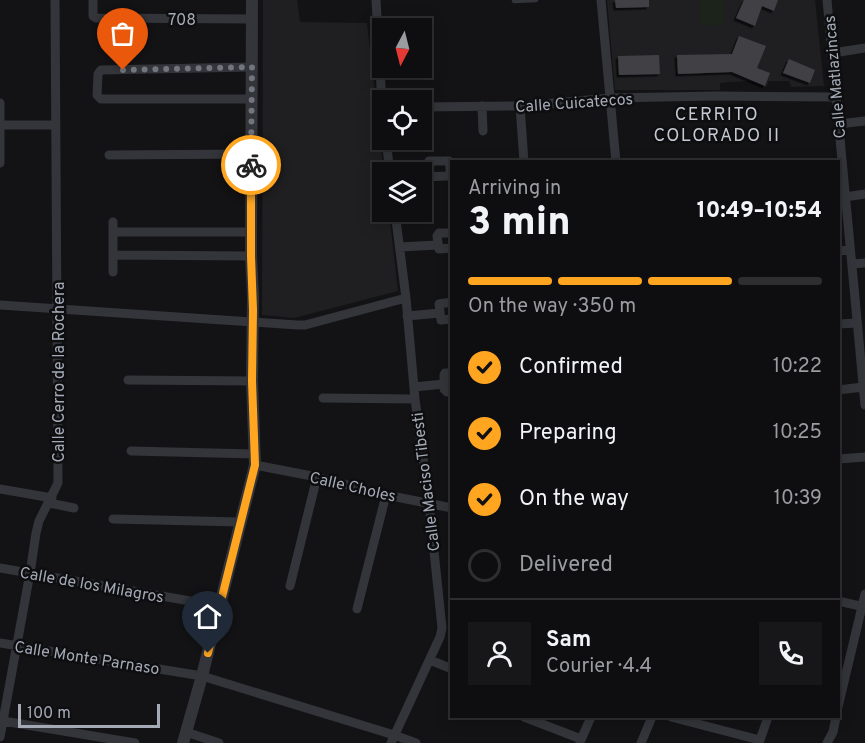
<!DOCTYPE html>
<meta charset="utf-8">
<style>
:root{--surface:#0e0e10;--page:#171719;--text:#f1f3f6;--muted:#9b9c9f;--line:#2e2e30;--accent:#ffa520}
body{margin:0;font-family:Overpass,sans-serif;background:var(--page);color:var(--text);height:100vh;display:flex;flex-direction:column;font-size:22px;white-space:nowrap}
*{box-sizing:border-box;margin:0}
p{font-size:20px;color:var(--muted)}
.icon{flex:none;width:33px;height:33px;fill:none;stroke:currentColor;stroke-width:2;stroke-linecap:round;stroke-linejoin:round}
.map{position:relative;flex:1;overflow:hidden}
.panel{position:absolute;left:450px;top:160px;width:390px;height:558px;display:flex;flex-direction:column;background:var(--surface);border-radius:0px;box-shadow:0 3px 15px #0003,0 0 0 2px var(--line)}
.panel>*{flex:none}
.needle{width:39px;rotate:187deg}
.fabs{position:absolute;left:372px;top:18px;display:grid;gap:12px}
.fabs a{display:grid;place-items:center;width:60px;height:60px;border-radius:0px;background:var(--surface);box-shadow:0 3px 15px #0003,0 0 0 2px var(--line);font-size:30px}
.scale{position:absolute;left:18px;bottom:15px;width:142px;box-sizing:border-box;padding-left:6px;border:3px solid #a3aab6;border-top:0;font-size:16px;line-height:21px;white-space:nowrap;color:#a3aab6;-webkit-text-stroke:4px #0e0e10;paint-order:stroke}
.pin{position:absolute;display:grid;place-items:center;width:51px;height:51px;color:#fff;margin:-62px -26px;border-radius:50% 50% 50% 0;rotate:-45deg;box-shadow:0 0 6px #0007}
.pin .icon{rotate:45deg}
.courier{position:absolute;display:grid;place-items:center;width:60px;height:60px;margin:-30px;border:4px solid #ffa520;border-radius:50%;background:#fff;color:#222;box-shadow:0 2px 8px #0007}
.summary em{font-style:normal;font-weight:800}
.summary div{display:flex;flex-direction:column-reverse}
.summary{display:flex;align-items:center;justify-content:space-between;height:102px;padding:0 18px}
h1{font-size:39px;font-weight:800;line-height:45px}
.bar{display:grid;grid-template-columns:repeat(4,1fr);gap:9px 6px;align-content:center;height:72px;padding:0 18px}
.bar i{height:8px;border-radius:4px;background:var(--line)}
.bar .selected{background:var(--accent)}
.bar p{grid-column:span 4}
.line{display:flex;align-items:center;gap:15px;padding:0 18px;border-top:2px solid var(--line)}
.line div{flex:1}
.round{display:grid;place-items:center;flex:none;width:63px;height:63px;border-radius:0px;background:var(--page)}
ol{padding:0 18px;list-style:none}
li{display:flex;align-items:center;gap:18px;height:66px}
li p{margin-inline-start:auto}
li .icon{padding:6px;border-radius:50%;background:var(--accent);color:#111;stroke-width:4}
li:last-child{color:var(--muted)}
li i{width:33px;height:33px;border:3px solid var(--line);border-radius:50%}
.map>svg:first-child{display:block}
</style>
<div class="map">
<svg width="865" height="743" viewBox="0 0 865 743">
<defs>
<filter id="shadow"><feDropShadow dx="-2.5" dy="2.5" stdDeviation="0" flood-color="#0009"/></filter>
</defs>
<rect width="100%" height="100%" fill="#131315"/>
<path fill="#1f1f22" d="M263 0H297L300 22 367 23 384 172H382V212H389L398 291 294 318 262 315Z
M607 0H815L824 86 791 87 789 81H769L766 87 752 81 731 82 720 83V90H615Z"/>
<path fill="#1b231b" d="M699 0H724V25H699Z"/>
<path fill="#3f4045" filter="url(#shadow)" d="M615 0H649V7L616 8Z
M744 0H778L774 11 762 6 755 26 736 18Z
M739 36 766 46 757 68 770 73 765 86 732 72 678 74 677 55 732 54Z
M659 55 660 74 619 75 618 56Z
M789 59 815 70 810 83 783 73Z"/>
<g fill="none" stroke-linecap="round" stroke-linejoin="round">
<path stroke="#33353a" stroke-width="4.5" d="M514 1 536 0"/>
<path stroke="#33353a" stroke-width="9" d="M93 0V16L96 18 252 19
M376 0 382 103
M601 0 616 162
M827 0 865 405
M833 53 865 48
M252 99H101L97 95 98 74 101 70 252 67
M0 103V163
M482 106 483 131
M520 106 524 162
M422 107 520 106 611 98 716 96 835 97
M838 124 865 121
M0 125H55
M386 140 390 172
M109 155 251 154
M422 177 448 176 450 175V163L449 161H429L430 176
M845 197 865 194
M113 232H251
M452 233H439L437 236 439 249 452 248
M400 247 437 245
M838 251 850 250
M113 255 251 256
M852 264 865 263
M113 272V222
M452 302 439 304 441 320 452 319
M0 305 297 325H305L406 298
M407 316 440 313
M838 324 857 323
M452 373H445L444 375V389L447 392H452
M128 380 252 381
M414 387 444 384
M838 390 863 387
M323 398 415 399
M131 451 254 454
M838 459 865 457
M255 465 317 477 386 495 452 508
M0 489 52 498
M49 503 74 508
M113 519 241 522
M0 568 219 606
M290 586 317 477
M838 601 865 607
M357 609 386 495
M0 643 202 676 394 735 416 743
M430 660 452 669
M838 707 865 594
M524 717 581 739
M671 717 760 740
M3 721 135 743
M186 732 219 743
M0 737 30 573 36 533 39 521 58 483 55 0
M580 742 591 717
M391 743 440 637 442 628 429 503 415 399 406 298 395 212
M641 743 652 717
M759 743 767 720
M827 743 833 732 836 717"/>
<path stroke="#33353a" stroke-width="12" d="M183 743 202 676 255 465 252 381 253 296 251 256 252 0"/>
</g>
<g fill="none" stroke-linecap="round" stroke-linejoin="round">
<path stroke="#71757e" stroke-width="6" stroke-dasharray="0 10.8" d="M123 70 252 67 251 165"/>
<path stroke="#ffa520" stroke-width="8" d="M208 653 255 465 252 381 253 310 251 256V165"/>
</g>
<g text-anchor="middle" stroke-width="5" stroke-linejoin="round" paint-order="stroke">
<g font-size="16" fill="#a3aab6" stroke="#0e0e10">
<text x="182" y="25">708</text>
<text transform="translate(834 77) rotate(-95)" y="6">Calle Matlazincas</text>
<text transform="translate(574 102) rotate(-4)" y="6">Calle Cuicatecos</text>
<text transform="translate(58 372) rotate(-90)" y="6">Calle Cerro de la Rochera</text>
<text transform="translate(425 482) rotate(-97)" y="6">Calle Maciso Tibesti</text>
<text transform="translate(353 486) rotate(13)" y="6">Calle Choles</text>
<text transform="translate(92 584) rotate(10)" y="6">Calle de los Milagros</text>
<text transform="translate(87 657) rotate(9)" y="6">Calle Monte Parnaso</text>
</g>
<g font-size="18" letter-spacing="1.5" fill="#c4c9d2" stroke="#0e0e10">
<text x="717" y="120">CERRITO<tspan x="717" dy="21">COLORADO II</tspan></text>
</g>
</g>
</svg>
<div class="fabs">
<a><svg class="needle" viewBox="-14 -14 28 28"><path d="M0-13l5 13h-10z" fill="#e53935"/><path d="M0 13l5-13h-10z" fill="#9b9c9f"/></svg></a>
<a><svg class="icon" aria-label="locate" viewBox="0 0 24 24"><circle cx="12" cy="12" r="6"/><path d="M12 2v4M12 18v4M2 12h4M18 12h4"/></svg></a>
<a><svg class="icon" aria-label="layers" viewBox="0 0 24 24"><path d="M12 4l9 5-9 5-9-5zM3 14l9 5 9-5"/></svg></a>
</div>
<div class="scale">100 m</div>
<div class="pin" style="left:123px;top:70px;background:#ea580c"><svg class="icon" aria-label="bag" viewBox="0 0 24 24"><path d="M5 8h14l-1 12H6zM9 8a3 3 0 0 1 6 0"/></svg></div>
<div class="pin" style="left:208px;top:653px;background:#1f2937"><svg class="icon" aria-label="home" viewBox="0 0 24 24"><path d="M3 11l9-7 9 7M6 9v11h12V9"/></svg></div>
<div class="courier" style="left:251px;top:165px"><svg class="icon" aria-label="bike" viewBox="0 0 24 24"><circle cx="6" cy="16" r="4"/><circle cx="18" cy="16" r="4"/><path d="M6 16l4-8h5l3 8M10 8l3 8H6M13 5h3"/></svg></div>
<section class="panel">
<div class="summary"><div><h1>3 min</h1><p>Arriving in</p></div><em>10:49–10:54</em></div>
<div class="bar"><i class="selected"></i><i class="selected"></i><i class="selected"></i><i></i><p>On the way · 350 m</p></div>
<ol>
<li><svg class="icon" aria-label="check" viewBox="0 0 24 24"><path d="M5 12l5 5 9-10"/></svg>Confirmed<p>10:22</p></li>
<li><svg class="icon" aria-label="check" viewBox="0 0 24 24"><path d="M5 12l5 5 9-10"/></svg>Preparing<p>10:25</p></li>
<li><svg class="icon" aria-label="check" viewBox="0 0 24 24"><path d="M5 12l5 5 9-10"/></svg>On the way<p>10:39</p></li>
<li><i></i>Delivered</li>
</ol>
<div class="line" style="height:108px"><a class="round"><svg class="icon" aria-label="person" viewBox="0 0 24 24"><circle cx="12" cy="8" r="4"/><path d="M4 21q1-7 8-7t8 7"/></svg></a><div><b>Sam</b><p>Courier · 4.4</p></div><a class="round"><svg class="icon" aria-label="phone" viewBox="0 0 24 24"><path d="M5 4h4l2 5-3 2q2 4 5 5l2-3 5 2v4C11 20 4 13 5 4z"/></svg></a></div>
</section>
</div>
